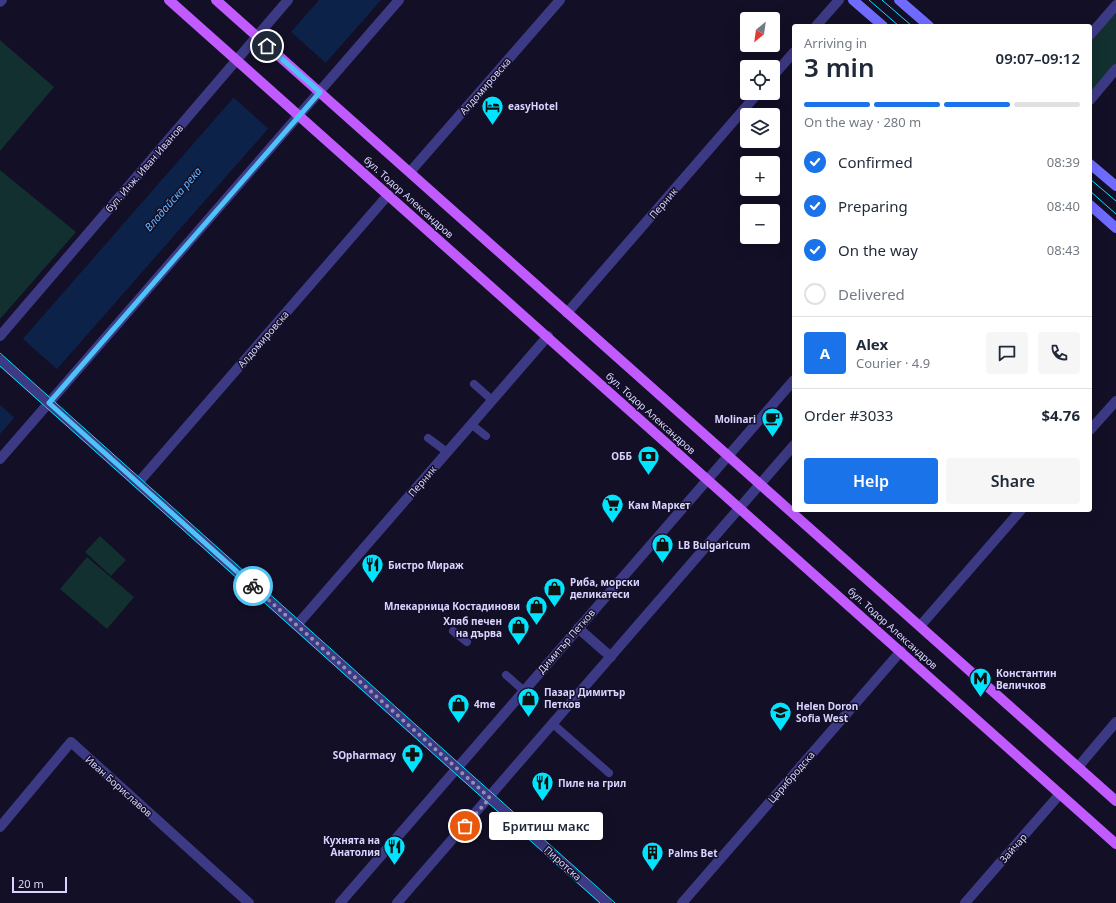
<!DOCTYPE html>
<meta charset="utf-8">
<style>
:root{--surface:#fff;--page:#f6f6f7;--text:#1f2937;--muted:#747a83;--line:#e0e1e3;--accent:#1a73e8}
body{margin:0;font-family:"Noto Sans",sans-serif;background:var(--page);color:var(--text);height:100vh;display:flex;flex-direction:column;font-size:15px;white-space:nowrap}
*{box-sizing:border-box;margin:0}
p{font-size:13px;color:var(--muted)}
.icon{flex:none;width:22px;height:22px;fill:none;stroke:currentColor;stroke-width:2;stroke-linecap:round;stroke-linejoin:round}
.map{position:relative;flex:1;overflow:hidden}
.details{position:absolute;left:792px;top:24px;width:300px;height:488px;display:flex;flex-direction:column;background:var(--surface);border-radius:4px;box-shadow:0 4px 16px #0002}
.details>*{flex:none}
.needle{width:26px;rotate:209deg}
.fabs{position:absolute;left:740px;top:12px;display:grid;gap:8px}
.fabs a{display:grid;place-items:center;width:40px;height:40px;border-radius:4px;background:var(--surface);box-shadow:0 4px 16px #0002;font-size:20px}
.scale{position:absolute;left:12px;bottom:10px;width:55px;box-sizing:border-box;padding-left:4px;border:2px solid #d9d4ff;border-top:0;font-size:11px;line-height:14px;white-space:nowrap;color:#d9d4ff;-webkit-text-stroke:3px #130f26;paint-order:stroke}
.pin{position:absolute;display:grid;place-items:center;width:34px;height:34px;color:#fff;margin:-17px;border:2px solid #fff;border-radius:50%;box-shadow:0 1px 4px #0007}
.courier{position:absolute;display:grid;place-items:center;width:40px;height:40px;margin:-20px;border:3px solid #4fc3f7;border-radius:50%;background:#fff;color:#222;box-shadow:0 1px 5px #0007}
.bubble{position:absolute;height:28px;border-radius:4px;background:var(--surface);box-shadow:0 4px 16px #0002;font-size:13px;font-weight:600;line-height:28px;text-align:center}
.headline em{font-style:normal;font-weight:600}
.headline div{display:flex;flex-direction:column-reverse}
.headline{display:flex;align-items:center;justify-content:space-between;height:68px;padding:0 12px}
h1{font-size:26px;font-weight:600;line-height:30px}
.bar{display:grid;grid-template-columns:repeat(4,1fr);gap:6px 4px;align-content:center;height:48px;padding:0 12px}
.bar i{height:5px;border-radius:3px;background:var(--line)}
.bar .selected{background:var(--accent)}
.bar p{grid-column:span 4}
.line{display:flex;align-items:center;gap:10px;padding:0 12px;border-top:1px solid var(--line)}
.line div{flex:1}
.round{display:grid;place-items:center;flex:none;width:42px;height:42px;border-radius:4px;background:var(--page)}
ol{padding:0 12px;list-style:none}
li{display:flex;align-items:center;gap:12px;height:44px}
li p{margin-inline-start:auto}
li .icon{padding:4px;border-radius:50%;background:var(--accent);color:#fff;stroke-width:4}
li:last-child{color:var(--muted)}
li i{width:22px;height:22px;border:2px solid var(--line);border-radius:50%}
.primary-button{display:flex;gap:8px;margin-top:auto;padding:8px 12px}
.primary-button a{flex:1;height:46px;border-radius:4px;background:var(--accent);color:#fff;font-size:16px;font-weight:600;line-height:46px;text-align:center}
.primary-button a+a{background:var(--page);color:var(--text)}
.map>svg:first-child{display:block}
</style>
<div class="map">
<svg width="1116" height="903" viewBox="0 0 1116 903">
<rect width="100%" height="100%" fill="#130f26"/>
<path fill="#12302f" d="M1116 5V69L1090 100V35Z
M0 40 54 87 0 151Z
M0 170 76 232 0 319Z
M100 536 126 560 111 576 85 552Z
M87 557 134 597 107 629 60 589Z"/>
<path fill="#0c2248" d="M319 0H381L0 434V365Z"/>
<path fill="#130f26" d="M290 31 328 65 270 130 233 97Z
M22 338 59 371 16 419 0 405V363Z"/>
<g fill="none" stroke-linecap="round" stroke-linejoin="round">
<path stroke="#3d3a85" stroke-width="8" d="M474 384 492 400
M471 424 486 436
M428 438 447 452
M453 631 467 642
M506 675 523 690
M553 724 609 773"/>
<path stroke="#3d3a85" stroke-width="10" d="M578 628 611 657"/>
<path stroke="#3d3a85" stroke-width="10" d="M0 2 2 0
M816 26 839 0
M1090 35 1116 5
M773 76 794 52
M1090 100 1116 69
M410 172 560 0
M567 313 758 93
M0 336 288 0
M0 360 607 903
M1090 430 1116 401
M0 459 399 0
M138 483 388 195
M297 625 548 336
M921 625 1021 510
M1078 767 1116 722
M0 827 71 742 249 903
M340 903 794 380
M397 903 794 445
M682 903 901 651
M965 903 1060 794"/>
<path stroke="#6f6bff" stroke-width="10" d="M853 0 883 26
M899 0 929 26
M1090 164 1116 186
M1090 205 1116 228"/>
<path stroke="#c25bff" stroke-width="10" d="M169 0 1116 844
M216 0 1116 801"/>
<path stroke="#00e5ff" stroke-width="1" d="M869 0 899 26
M882 0 912 26
M1090 179 1116 201
M1090 191 1116 214
M0 353 615 903
M0 366 600 903"/>
</g>
<g fill="none" stroke-linecap="round" stroke-linejoin="round">
<path stroke="#948fb3" stroke-width="4" stroke-dasharray="0 7.2" d="M253 586 490 798 465 826"/>
<path stroke="#4fc3f7" stroke-width="5" d="M253 586 49 403 320 92 267 46"/>
</g>
<defs>
<symbol id="hotel-pin" viewBox="-11 -11 22 30"><path d="M0 17L-7.5 6A9.5 9.5 0 1 1 7.5 6Z" fill="#00e5ff" stroke="#130f26"/><path d="M-6-4.5h1.5V1H6V5H4.5V3h-9V5H-6ZM-4 0a1.8 1.8 0 1 1 3.6 0ZM.5 0V-2.5h3Q6-2.5 6 0Z" fill="#111"/></symbol>
<symbol id="cafe-pin" viewBox="-11 -11 22 30"><path d="M0 17L-7.5 6A9.5 9.5 0 1 1 7.5 6Z" fill="#00e5ff" stroke="#130f26"/><path d="M-5.5-4.5H6V0H3Q3 3.5 0 3.5H-2.5Q-5.5 3.5-5.5 0ZM3-3.2v2h1.7v-2ZM-6 4.5H4V6H-6Z" fill="#111"/></symbol>
<symbol id="bank-pin" viewBox="-11 -11 22 30"><path d="M0 17L-7.5 6A9.5 9.5 0 1 1 7.5 6Z" fill="#00e5ff" stroke="#130f26"/><path d="M-6-4H6V4H-6ZM0-2.3a2.3 2.3 0 1 0 0 4.6a2.3 2.3 0 1 0 0-4.6Z" fill="#111"/></symbol>
<symbol id="supermarket-pin" viewBox="-11 -11 22 30"><path d="M0 17L-7.5 6A9.5 9.5 0 1 1 7.5 6Z" fill="#00e5ff" stroke="#130f26"/><path d="M-6-5.5h2.5l.6 2H6L4.5 2H-2.5L-4.4-4H-6ZM-1.5 3.2a1.3 1.3 0 1 0 .1 0ZM3 3.2a1.3 1.3 0 1 0 .1 0Z" fill="#111"/></symbol>
<symbol id="shop-pin" viewBox="-11 -11 22 30"><path d="M0 17L-7.5 6A9.5 9.5 0 1 1 7.5 6Z" fill="#00e5ff" stroke="#130f26"/><path d="M-5-2.5h2.3a2.7 3.5 0 0 1 5.4 0H5L5.5 6h-11ZM-1.5-2.5h3a1.5 2.3 0 0 0-3 0Z" fill="#111"/></symbol>
<symbol id="restaurant-pin" viewBox="-11 -11 22 30"><path d="M0 17L-7.5 6A9.5 9.5 0 1 1 7.5 6Z" fill="#00e5ff" stroke="#130f26"/><path d="M-5-6h1v4h1v-4h1v4h1v-4h1v5L-1.5 .5V6h-2V.5L-5-1ZM5-6V6H3V1.5H1.5Q1.5-4 5-6Z" fill="#111"/></symbol>
<symbol id="metro-pin" viewBox="-11 -11 22 30"><path d="M0 17L-7.5 6A9.5 9.5 0 1 1 7.5 6Z" fill="#00e5ff" stroke="#130f26"/><path d="M-5.5 5V-5H-3L0 0L3-5H5.5V5H3V-.5L0 4L-3-.5V5Z" fill="#111"/></symbol>
<symbol id="school-pin" viewBox="-11 -11 22 30"><path d="M0 17L-7.5 6A9.5 9.5 0 1 1 7.5 6Z" fill="#00e5ff" stroke="#130f26"/><path d="M0-5L7-2L0 1L-7-2ZM-4 1L0 2.5L4 1V4Q0 6-4 4Z" fill="#111"/></symbol>
<symbol id="pharmacy-pin" viewBox="-11 -11 22 30"><path d="M0 17L-7.5 6A9.5 9.5 0 1 1 7.5 6Z" fill="#00e5ff" stroke="#130f26"/><path d="M-2-6h4v4h4v4h-4v4h-4v-4h-4v-4h4Z" fill="#111"/></symbol>
<symbol id="building-pin" viewBox="-11 -11 22 30"><path d="M0 17L-7.5 6A9.5 9.5 0 1 1 7.5 6Z" fill="#00e5ff" stroke="#130f26"/><path d="M-4-6H4V6H1V3H-1V6H-4ZM-2.5-4.3h1.7v1.8h-1.7ZM.8-4.3h1.7v1.8H.8ZM-2.5-1h1.7V.8h-1.7ZM.8-1h1.7V.8H.8Z" fill="#111"/></symbol>
</defs>
<g fill-rule="evenodd">
<use href="#hotel-pin" x="480" y="94" width="25" height="34"/>
<use href="#cafe-pin" x="760" y="406" width="25" height="34"/>
<use href="#bank-pin" x="636" y="444" width="25" height="34"/>
<use href="#supermarket-pin" x="600" y="492" width="25" height="34"/>
<use href="#shop-pin" x="650" y="532" width="25" height="34"/>
<use href="#restaurant-pin" x="360" y="552" width="25" height="34"/>
<use href="#shop-pin" x="542" y="576" width="25" height="34"/>
<use href="#shop-pin" x="524" y="594" width="25" height="34"/>
<use href="#shop-pin" x="506" y="614" width="25" height="34"/>
<use href="#metro-pin" x="968" y="666" width="25" height="34"/>
<use href="#shop-pin" x="516" y="686" width="25" height="34"/>
<use href="#shop-pin" x="446" y="692" width="25" height="34"/>
<use href="#school-pin" x="768" y="700" width="25" height="34"/>
<use href="#pharmacy-pin" x="400" y="742" width="25" height="34"/>
<use href="#restaurant-pin" x="530" y="770" width="25" height="34"/>
<use href="#restaurant-pin" x="382" y="834" width="25" height="34"/>
<use href="#building-pin" x="640" y="840" width="25" height="34"/>
</g>
<g text-anchor="middle" stroke-width="3" stroke-linejoin="round" paint-order="stroke">
<g font-size="10" fill="#d9d4ff" stroke="#130f26">
<text transform="translate(485 86) rotate(-49)" y="4">Алдомировска</text>
<text transform="translate(144 168) rotate(-49)" y="4">бул. Инж. Иван Иванов</text>
<text transform="translate(409 197) rotate(42)" y="4">бул. Тодор Александров</text>
<text transform="translate(663 203) rotate(-49)" y="4">Перник</text>
<text transform="translate(263 339) rotate(-49)" y="4">Алдомировска</text>
<text transform="translate(651 413) rotate(42)" y="4">бул. Тодор Александров</text>
<text transform="translate(422 481) rotate(-49)" y="4">Перник</text>
<text transform="translate(893 628) rotate(42)" y="4">бул. Тодор Александров</text>
<text transform="translate(566 641) rotate(-49)" y="4">Димитър Петков</text>
<text transform="translate(791 777) rotate(-49)" y="4">Царибродска</text>
<text transform="translate(119 786) rotate(42)" y="4">Иван Бориславов</text>
<text transform="translate(1013 848) rotate(-49)" y="4">Зайчар</text>
<text transform="translate(563 863) rotate(42)" y="4">Пиротска</text>
</g>
<g font-size="10" font-weight="bold" fill="#d9d4ff" stroke="#130f26" text-anchor="start">
<text x="508" y="110">easyHotel</text>
<text x="756" y="423" text-anchor="end">Molinari</text>
<text x="632" y="460" text-anchor="end">ОББ</text>
<text x="628" y="509">Кам Маркет</text>
<text x="678" y="549">LB Bulgaricum</text>
<text x="388" y="569">Бистро Мираж</text>
<text x="570" y="586">Риба, морски<tspan x="570" dy="12">деликатеси</tspan></text>
<text x="520" y="610" text-anchor="end">Млекарница Костадинови</text>
<text x="502" y="625" text-anchor="end">Хляб печен<tspan x="502" dy="12">на дърва</tspan></text>
<text x="996" y="677">Константин<tspan x="996" dy="12">Величков</tspan></text>
<text x="544" y="696">Пазар Димитър<tspan x="544" dy="12">Петков</tspan></text>
<text x="474" y="708">4me</text>
<text x="796" y="710">Helen Doron<tspan x="796" dy="12">Sofia West</tspan></text>
<text x="396" y="759" text-anchor="end">SOpharmacy</text>
<text x="558" y="787">Пиле на грил</text>
<text x="380" y="844" text-anchor="end">Кухнята на<tspan x="380" dy="12">Анатолия</tspan></text>
<text x="668" y="857">Palms Bet</text>
</g>
<g font-size="11" font-style="italic" fill="#62b6ff" stroke="#130f26">
<text transform="translate(173 199) rotate(-49)" y="4">Владайска река</text>
</g>
</g>
</svg>
<div class="fabs">
<a><svg class="needle" viewBox="-14 -14 28 28"><path d="M0-13l5 13h-10z" fill="#e53935"/><path d="M0 13l5-13h-10z" fill="#747a83"/></svg></a>
<a><svg class="icon" aria-label="locate" viewBox="0 0 24 24"><circle cx="12" cy="12" r="6"/><path d="M12 2v4M12 18v4M2 12h4M18 12h4"/></svg></a>
<a><svg class="icon" aria-label="layers" viewBox="0 0 24 24"><path d="M12 4l9 5-9 5-9-5zM3 14l9 5 9-5"/></svg></a>
<a>+</a>
<a>−</a>
</div>
<div class="scale">20 m</div>
<div class="pin" style="left:465px;top:826px;background:#ea580c"><svg class="icon" aria-label="bag" viewBox="0 0 24 24"><path d="M5 8h14l-1 12H6zM9 8a3 3 0 0 1 6 0"/></svg></div>
<div class="pin" style="left:267px;top:46px;background:#1f2937"><svg class="icon" aria-label="home" viewBox="0 0 24 24"><path d="M3 11l9-7 9 7M6 9v11h12V9"/></svg></div>
<div class="courier" style="left:253px;top:586px"><svg class="icon" aria-label="bike" viewBox="0 0 24 24"><circle cx="6" cy="16" r="4"/><circle cx="18" cy="16" r="4"/><path d="M6 16l4-8h5l3 8M10 8l3 8H6M13 5h3"/></svg></div>
<div class="bubble" style="left:489px;top:812px;width:114px">Бритиш макс</div>
<section class="details">
<div class="headline"><div><h1>3 min</h1><p>Arriving in</p></div><em>09:07–09:12</em></div>
<div class="bar"><i class="selected"></i><i class="selected"></i><i class="selected"></i><i></i><p>On the way · 280 m</p></div>
<ol>
<li><svg class="icon" aria-label="check" viewBox="0 0 24 24"><path d="M5 12l5 5 9-10"/></svg>Confirmed<p>08:39</p></li>
<li><svg class="icon" aria-label="check" viewBox="0 0 24 24"><path d="M5 12l5 5 9-10"/></svg>Preparing<p>08:40</p></li>
<li><svg class="icon" aria-label="check" viewBox="0 0 24 24"><path d="M5 12l5 5 9-10"/></svg>On the way<p>08:43</p></li>
<li><i></i>Delivered</li>
</ol>
<div class="line" style="height:72px"><b class="round" style="background:var(--accent);color:#fff">A</b><div><b>Alex</b><p>Courier · 4.9</p></div><a class="round"><svg class="icon" aria-label="chat" viewBox="0 0 24 24"><path d="M4 5h16v11H9l-5 4z"/></svg></a><a class="round"><svg class="icon" aria-label="phone" viewBox="0 0 24 24"><path d="M5 4h4l2 5-3 2q2 4 5 5l2-3 5 2v4C11 20 4 13 5 4z"/></svg></a></div>
<div class="line" style="height:52px"><div>Order #3033</div><b>$4.76</b></div>
<div class="primary-button"><a>Help</a><a>Share</a></div>
</section>
</div>
